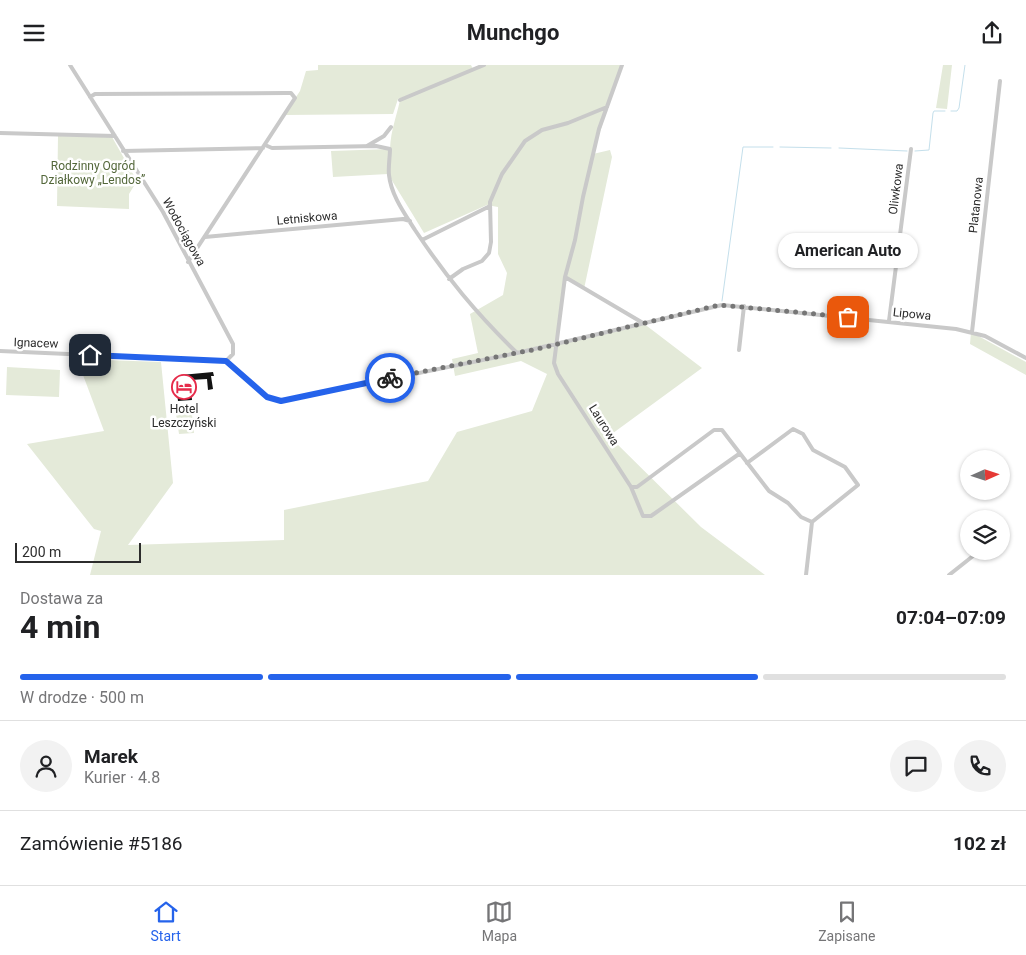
<!DOCTYPE html>
<html lang="pl">
<meta charset="utf-8">
<style>
:root{--surface:#fff;--page:#f2f2f2;--text:#202124;--muted:#757577;--line:#e0e0e0;--accent:#2563eb}
body{margin:0;font-family:Roboto,sans-serif;background:var(--page);color:var(--text);height:100vh;display:flex;flex-direction:column;font-size:19px;white-space:nowrap}
*{box-sizing:border-box;margin:0}
p{font-size:16px;color:var(--muted)}
.icon{flex:none;width:28px;height:28px;fill:none;stroke:currentColor;stroke-width:2;stroke-linecap:round;stroke-linejoin:round}
.map{position:relative;height:510px;overflow:hidden}
.drawer{display:flex;flex-direction:column;background:var(--surface);flex:1}
.drawer>*{flex:none}
.needle{width:32px;rotate:87deg}
.buttons{position:absolute;left:960px;top:385px;display:grid;gap:10px}
.buttons a{display:grid;place-items:center;width:50px;height:50px;border-radius:50%;background:var(--surface);box-shadow:0 1px 4px #0004;font-size:25px}
.scale{position:absolute;left:15px;bottom:12px;width:126px;box-sizing:border-box;padding-left:5px;border:2px solid #2c2c2c;border-top:0;font-size:14px;line-height:18px;white-space:nowrap;color:#2c2c2c;-webkit-text-stroke:4px #fff;paint-order:stroke}
.pin{position:absolute;display:grid;place-items:center;width:42px;height:42px;color:#fff;margin:-21px;border-radius:10px;box-shadow:0 2px 8px #0006}
.courier{position:absolute;display:grid;place-items:center;width:50px;height:50px;margin:-25px;border:4px solid #2563eb;border-radius:50%;background:#fff;color:#222;box-shadow:0 1px 6px #0007}
.bubble{position:absolute;height:35px;border-radius:18px;background:var(--surface);box-shadow:0 1px 4px #0004;font-size:16px;font-weight:700;line-height:35px;text-align:center}
.overview em{font-style:normal;font-weight:700}
.overview div{display:flex;flex-direction:column-reverse}
.overview{display:flex;align-items:center;justify-content:space-between;height:85px;padding:0 20px}
h1{font-size:32px;font-weight:700;line-height:38px}
.bar{display:grid;grid-template-columns:repeat(4,1fr);gap:8px 5px;align-content:center;height:60px;padding:0 20px}
.bar i{height:6px;border-radius:4px;background:var(--line)}
.bar .active{background:var(--accent)}
.bar p{grid-column:span 4}
.line{display:flex;align-items:center;gap:12px;padding:0 20px;border-top:1px solid var(--line)}
.line div{flex:1}
.round{display:grid;place-items:center;flex:none;width:52px;height:52px;border-radius:26px;background:var(--page)}
header{display:flex;justify-content:space-between;align-items:center;height:65px;padding:0 20px;background:var(--surface);font-size:22px;font-weight:700}
.tabs{display:flex;justify-content:space-around;align-items:center;height:70px;border-top:1px solid var(--line);background:var(--surface);font-size:14px;color:var(--muted)}
.tabs a{display:grid;justify-items:center;gap:2px}
.tabs .active{color:var(--accent)}
.map>svg:first-child{display:block}
</style>
<header><svg class="icon" aria-label="menu" viewBox="0 0 24 24"><path d="M4 6h16M4 12h16M4 18h16"/></svg>Munchgo<svg class="icon" aria-label="share" viewBox="0 0 24 24"><path d="M12 15V3M7 8l5-5 5 5M5 13v7h14v-7"/></svg></header>
<div class="map">
<svg width="1026" height="510" viewBox="0 0 1026 510">
<rect width="100%" height="100%" fill="#fff"/>
<path fill="#e4ead9" d="M318 0H471L473 4 482 0H621L593 89 610 85 612 92 584 224 566 212 556 279 643 258 702 303 609 371 701 462 765 510H90L101 466 94 464 27 379 104 366 77 294 161 297 173 418 128 480 284 475V445L428 416 457 367 532 346 547 309 521 296 455 311 452 294 478 288 470 249 503 230 507 208 498 189V142L487 140 424 168 388 109 333 112 331 86 390 84C391 64 396 54 400 35L420 27 398 34 393 49 284 50 300 26 306 6 318 5Z
M943 0H952L947 44 936 43Z
M58 71 112 72 137 116 129 129V144L57 141Z
M971 267 1026 297V310L970 279Z
M7 302 60 305 59 332 6 330Z
M191 340 194 368 179 369 175 342Z"/>
<g fill="none" stroke-linecap="round" stroke-linejoin="round">
<path stroke="#c4dfeb" stroke-width="1" d="M951 46H957L959 43 965 0
M780 82 831 83
M839 83 907 86
M915 86 929 85 933 48 934 46H945
M722 236 743 82H773"/>
</g>
<path fill="#131313" d="M213 307 214 311H211L213 324 208 325 207 314 190 315 192 335 178 336 176 319H182L181 310Z"/>
<g fill="none" stroke-linecap="round" stroke-linejoin="round">
<path stroke="#c9c9c9" stroke-width="4" d="M70 0 163 147 233 279V289L226 296
M622 0 599 64 583 132 575 175 565 212 554 298 558 309 631 422 643 451H651L739 389
M90 32 95 29 286 28H291L295 33 188 197
M400 35 484 0
M0 68 115 71
M265 80 272 83 376 81 390 84C390 92 388 102 389 110 391 130 405 149 415 165 447 213 476 248 517 288
M367 81 384 71 391 62
M123 86 263 83
M205 172 403 154 410 156
M422 175 490 141
M565 212 643 258
M449 214 463 204 482 196 489 188 491 177 490 137 502 109 525 76 542 65 568 58 607 42
M889 256 911 84
M972 267 1000 16
M739 285 744 241
M0 286 226 296 267 332 281 336 517 288 722 240 956 264 985 271 1026 293
M747 398 793 364 803 369 813 385 845 402 858 420 812 457
M631 422H637L714 365H722L769 426 788 438 801 452 812 457
M806 510 812 457
M949 510 973 491"/>
</g>
<g fill="none" stroke-linecap="round" stroke-linejoin="round">
<path stroke="#767676" stroke-width="5" stroke-dasharray="0 9" d="M390 313 537 284 719 240 848 252"/>
<path stroke="#2563eb" stroke-width="6" d="M90 290 226 296 267 332 281 336 390 313"/>
</g>
<defs>
<symbol id="hotel-ring" viewBox="-11 -11 22 22"><circle r="9.5" fill="#fff" stroke="#e62b4a" stroke-width="1.5"/><path d="M-6-4.5h1.5V1H6V5H4.5V3h-9V5H-6ZM-4 0a1.8 1.8 0 1 1 3.6 0ZM.5 0V-2.5h3Q6-2.5 6 0Z" fill="#e62b4a"/></symbol>
</defs>
<g fill-rule="evenodd">
<use href="#hotel-ring" x="170" y="308" width="28" height="28"/>
</g>
<g text-anchor="middle" stroke-width="5" stroke-linejoin="round" paint-order="stroke">
<g font-size="12" fill="#53673a" stroke="#fff">
<text x="93" y="105">Rodzinny Ogród<tspan x="93" dy="14">Działkowy „Lendos”</tspan></text>
</g>
<g font-size="12" fill="#2c2c2c" stroke="#fff">
<text transform="translate(896 124) rotate(-83)" y="4">Oliwkowa</text>
<text transform="translate(976 140) rotate(-84)" y="4">Platanowa</text>
<text transform="translate(307 153) rotate(-5)" y="4">Letniskowa</text>
<text transform="translate(184 167) rotate(61)" y="4">Wodociągowa</text>
<text transform="translate(912 249) rotate(6)" y="4">Lipowa</text>
<text transform="translate(36 278) rotate(2)" y="4">Ignacew</text>
<text transform="translate(604 360) rotate(58)" y="4">Laurowa</text>
</g>
<g font-size="12" fill="#2c2c2c" stroke="#fff">
<text x="184" y="348">Hotel<tspan x="184" dy="14">Leszczyński</tspan></text>
</g>
</g>
</svg>
<div class="buttons">
<a><svg class="needle" viewBox="-14 -14 28 28"><path d="M0-13l5 13h-10z" fill="#e53935"/><path d="M0 13l5-13h-10z" fill="#757577"/></svg></a>
<a><svg class="icon" aria-label="layers" viewBox="0 0 24 24"><path d="M12 4l9 5-9 5-9-5zM3 14l9 5 9-5"/></svg></a>
</div>
<div class="scale">200 m</div>
<div class="pin" style="left:848px;top:252px;background:#ea580c"><svg class="icon" aria-label="bag" viewBox="0 0 24 24"><path d="M5 8h14l-1 12H6zM9 8a3 3 0 0 1 6 0"/></svg></div>
<div class="pin" style="left:90px;top:290px;background:#1f2937"><svg class="icon" aria-label="home" viewBox="0 0 24 24"><path d="M3 11l9-7 9 7M6 9v11h12V9"/></svg></div>
<div class="courier" style="left:390px;top:313px"><svg class="icon" aria-label="bike" viewBox="0 0 24 24"><circle cx="6" cy="16" r="4"/><circle cx="18" cy="16" r="4"/><path d="M6 16l4-8h5l3 8M10 8l3 8H6M13 5h3"/></svg></div>
<div class="bubble" style="left:778px;top:168px;width:140px">American Auto</div>
</div>
<section class="drawer">
<div class="overview"><div><h1>4 min</h1><p>Dostawa za</p></div><em>07:04–07:09</em></div>
<div class="bar"><i class="active"></i><i class="active"></i><i class="active"></i><i></i><p>W drodze · 500 m</p></div>
<div class="line" style="height:90px"><a class="round"><svg class="icon" aria-label="person" viewBox="0 0 24 24"><circle cx="12" cy="8" r="4"/><path d="M4 21q1-7 8-7t8 7"/></svg></a><div><b>Marek</b><p>Kurier · 4.8</p></div><a class="round"><svg class="icon" aria-label="chat" viewBox="0 0 24 24"><path d="M4 5h16v11H9l-5 4z"/></svg></a><a class="round"><svg class="icon" aria-label="phone" viewBox="0 0 24 24"><path d="M5 4h4l2 5-3 2q2 4 5 5l2-3 5 2v4C11 20 4 13 5 4z"/></svg></a></div>
<div class="line" style="height:65px"><div>Zamówienie #5186</div><b>102 zł</b></div>
</section>
<nav class="tabs">
<a class="active"><svg class="icon" aria-label="home" viewBox="0 0 24 24"><path d="M3 11l9-7 9 7M6 9v11h12V9"/></svg>Start</a>
<a><svg class="icon" aria-label="map" viewBox="0 0 24 24"><path d="M3 6l6-2 6 2 6-2v14l-6 2-6-2-6 2zM9 4v14M15 6v14"/></svg>Mapa</a>
<a><svg class="icon" aria-label="saved" viewBox="0 0 24 24"><path d="M7 4h10v16l-5-4-5 4z"/></svg>Zapisane</a>
</nav>
